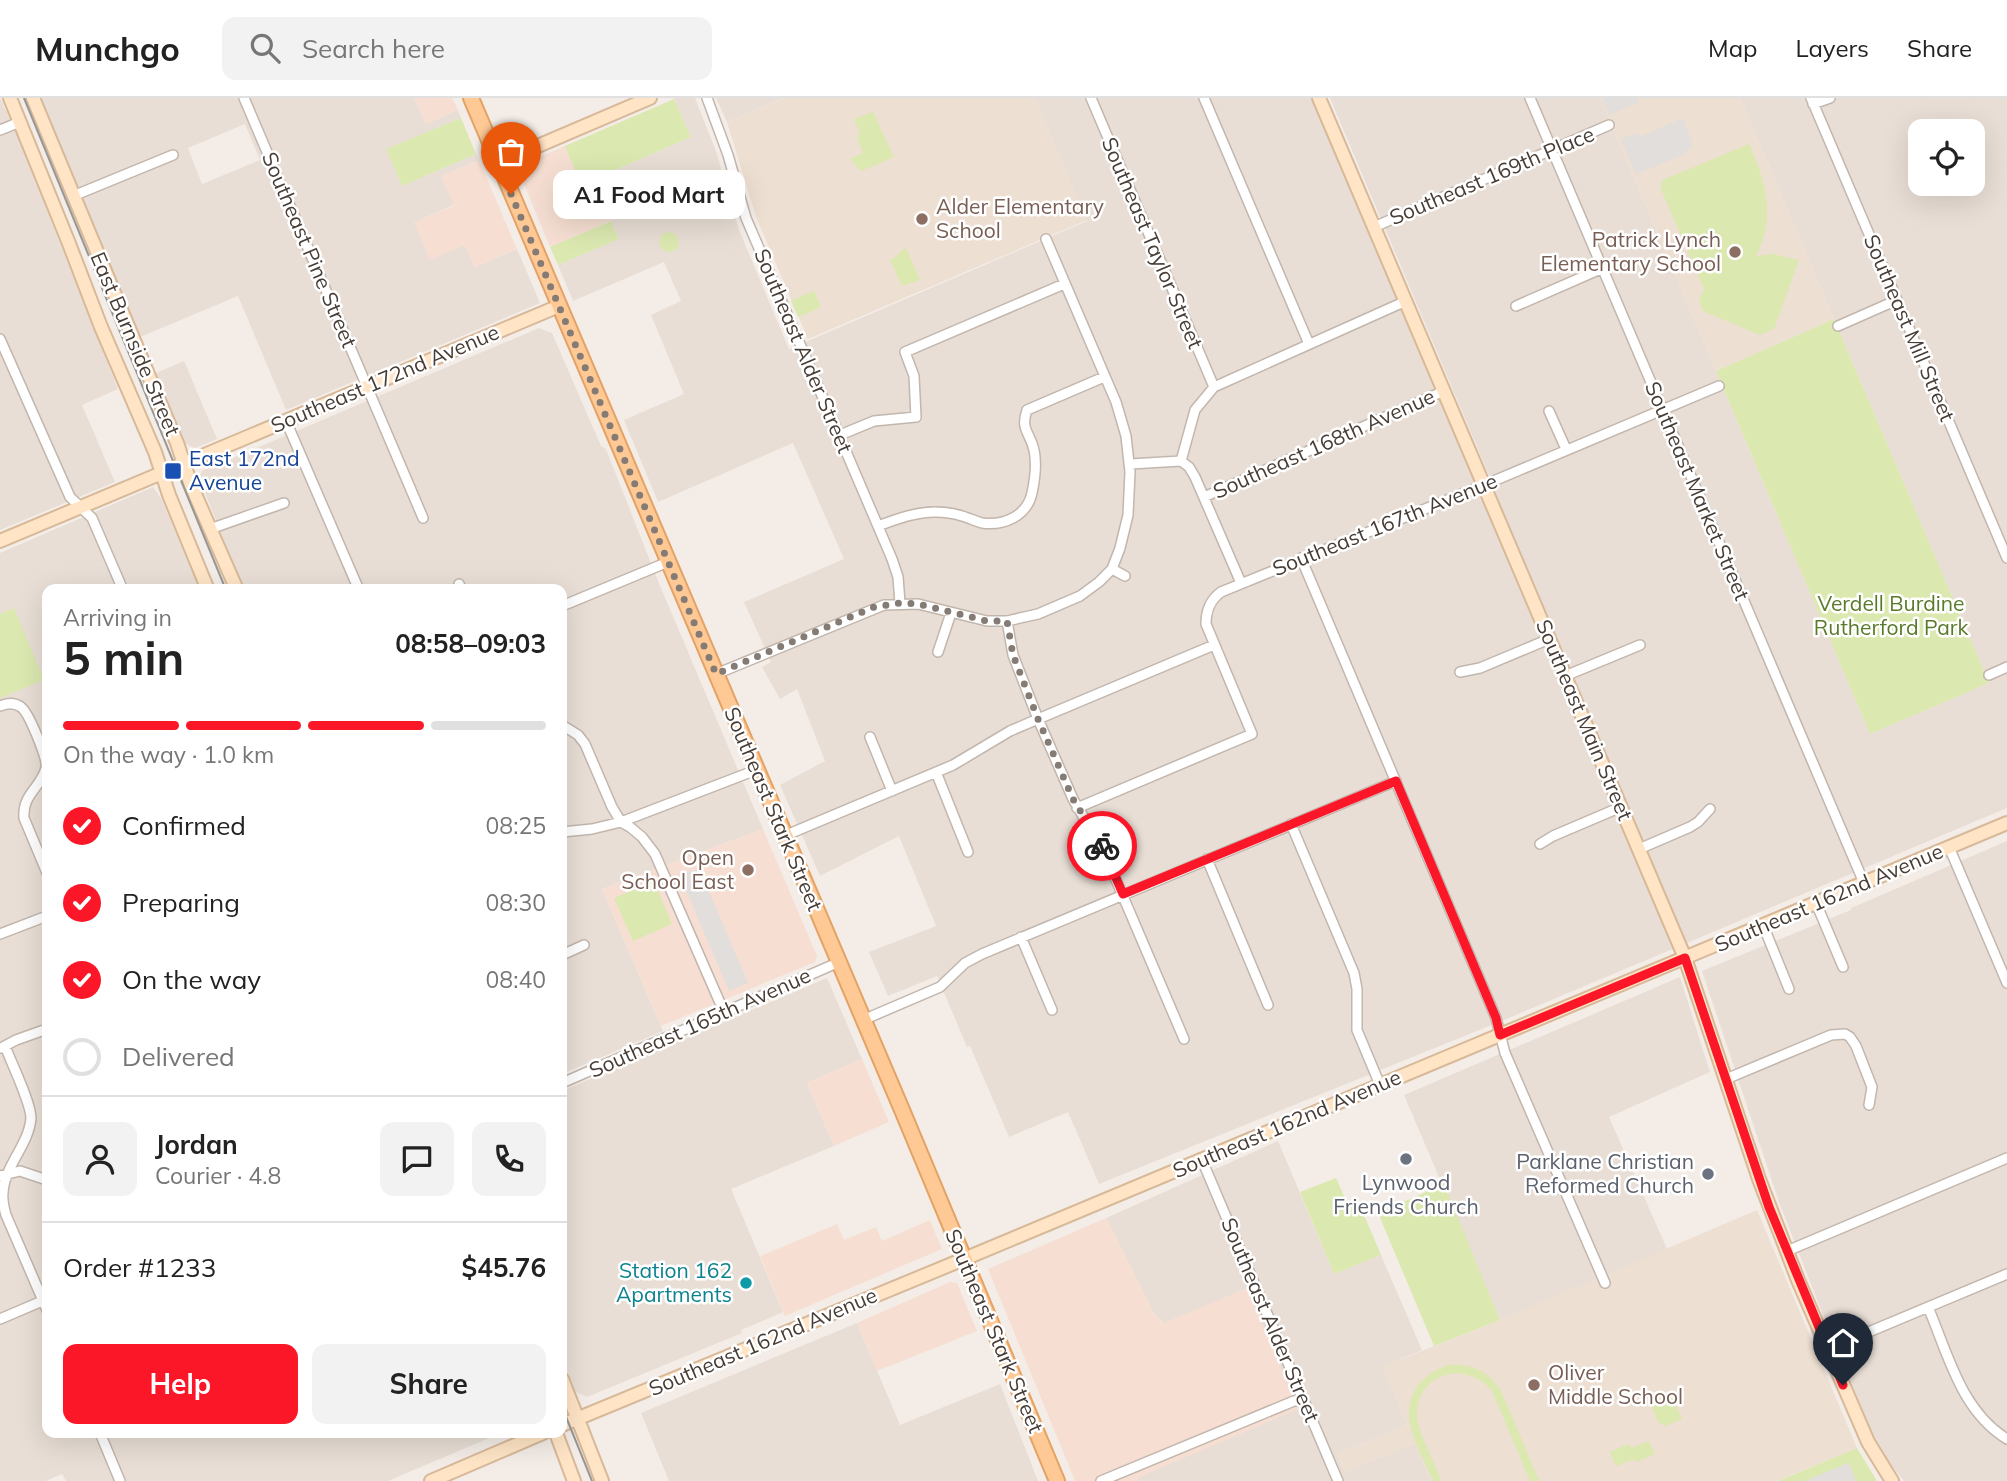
<!DOCTYPE html>
<meta charset="utf-8">
<style>
:root{--surface:#fff;--page:#f2f2f2;--text:#222;--muted:#767676;--line:#e0e0e0;--accent:#fb1728}
body{margin:0;font-family:Mulish,sans-serif;background:var(--page);color:var(--text);height:100vh;display:flex;flex-direction:column;font-size:26px;white-space:nowrap}
*{box-sizing:border-box;margin:0}
p{font-size:23px;color:var(--muted)}
.icon{flex:none;width:38px;height:38px;fill:none;stroke:currentColor;stroke-width:2;stroke-linecap:round;stroke-linejoin:round}
.map{position:relative;flex:1;overflow:hidden}
.details{position:absolute;left:42px;top:486px;width:525px;height:854px;display:flex;flex-direction:column;background:var(--surface);border-radius:14px;box-shadow:0 7px 28px #0002}
.details>*{flex:none}
.controls{position:absolute;left:1908px;top:21px;display:grid;gap:14px}
.controls a{display:grid;place-items:center;width:77px;height:77px;border-radius:14px;background:var(--surface);box-shadow:0 7px 28px #0002;font-size:35px}
.pin{position:absolute;display:grid;place-items:center;width:60px;height:60px;color:#fff;margin:-72px -30px;border-radius:50% 50% 50% 0;rotate:-45deg;box-shadow:0 0 7px #0007}
.pin .icon{rotate:45deg}
.courier{position:absolute;display:grid;place-items:center;width:70px;height:70px;margin:-35px;border:5px solid #fb1728;border-radius:50%;background:#fff;color:#222;box-shadow:0 2px 9px #0007}
.bubble{position:absolute;height:49px;border-radius:14px;background:var(--surface);box-shadow:0 7px 28px #0002;font-size:23px;font-weight:700;line-height:49px;text-align:center}
.headline em{font-style:normal;font-weight:700}
.headline div{display:flex;flex-direction:column-reverse}
.headline{display:flex;align-items:center;justify-content:space-between;height:119px;padding:0 21px}
h1{font-size:46px;font-weight:700;line-height:52px}
.bar{display:grid;grid-template-columns:repeat(4,1fr);gap:10px 7px;align-content:center;height:84px;padding:0 21px}
.bar i{height:9px;border-radius:5px;background:var(--line)}
.bar .active{background:var(--accent)}
.bar p{grid-column:span 4}
.line{display:flex;align-items:center;gap:18px;padding:0 21px;border-top:2px solid var(--line)}
.line div{flex:1}
.round{display:grid;place-items:center;flex:none;width:74px;height:74px;border-radius:14px;background:var(--page)}
ol{padding:0 21px;list-style:none}
li{display:flex;align-items:center;gap:21px;height:77px}
li p{margin-inline-start:auto}
li .icon{padding:7px;border-radius:50%;background:var(--accent);color:#fff;stroke-width:4}
li:last-child{color:var(--muted)}
li i{width:38px;height:38px;border:4px solid var(--line);border-radius:50%}
.cta{display:flex;gap:14px;margin-top:auto;padding:14px 21px}
.cta a{flex:1;height:80px;border-radius:14px;background:var(--accent);color:#fff;font-size:28px;font-weight:700;line-height:80px;text-align:center}
.cta a+a{background:var(--page);color:var(--text)}
header{display:flex;align-items:center;gap:42px;box-sizing:border-box;height:98px;padding:0 35px;background:var(--surface);border-bottom:2px solid var(--line)}
header strong{font-size:33px}
nav{display:flex;gap:38px;margin-inline-start:auto;font-size:24px}
.search{width:490px;height:63px;background:var(--page);display:flex;align-items:center;gap:18px;box-sizing:border-box;padding:0 24px;border-radius:14px;color:var(--muted);font-size:26px}
.map>svg:first-child{display:block}
</style>
<header>
<strong>Munchgo</strong>
<div class="search"><svg class="icon" aria-label="search" viewBox="0 0 24 24"><circle cx="10" cy="10" r="6"/><path d="M15 15l6 6"/></svg>Search here</div>
<nav><a>Map</a><a>Layers</a><a>Share</a></nav>
</header>
<div class="map">
<svg width="2007" height="1383" viewBox="0 0 2007 1383">
<rect width="100%" height="100%" fill="#f4ede7"/>
<path fill="#e8ded5" fill-rule="evenodd" d="M0 0 17 37 118 291 82 307 115 384 0 432Z
M40 0H414L426 26 458 12 461 20 387 51 402 88 476 56 479 62 442 78 454 107 415 124 430 161 465 147 475 169 517 151 540 205 286 312 238 198 140 239ZM245 26 260 62 202 86 188 50Z
M676 0H695L716 53 739 132 789 251 1087 123 1035 0H1311L1479 394 1493 387 1330 0H1600L1870 636 1989 585 1740 0H2007V710L1504 922 1099 1086 1068 1014 1009 1039 970 948 967 949 937 878 888 898 869 854 936 828 899 738 820 778 780 687 825 663 797 591 780 601 762 569 771 564 744 504 844 461 793 345 658 404 624 322 684 296 651 217 681 203 664 164 573 203 558 167 619 141 611 123 629 115 611 74 691 39 674 1ZM1920 33H1972V86H1920Z
M716 0H783L727 24Z
M539 230 552 235 601 348 606 351 658 483 763 731 602 791 663 933 562 976V492H244L199 380 202 373Z
M184 263 217 341 195 350 184 345 156 275Z
M153 389 161 400 200 492H47V1335H501L388 1383H66L62 1376 46 1383H0V455Z
M2007 743V1383H1904L1880 1353 1821 1212 1779 1104 1702 873 1851 812V810Z
M1680 879 1710 974 1609 1019 1667 1151 1500 1222 1404 997Z
M827 880 862 961 807 985 834 1048 731 1091 783 1214 741 1232 742 1235 587 1299 576 1294 562 1261V993Z
M1278 1043 1334 1176 1381 1157 1422 1252 1383 1268 1407 1327 1337 1356 1345 1374 1415 1345 1431 1383H1138L1136 1380 1164 1225 1154 1216 1106 1120Z
M857 1225 900 1327 1000 1286 1038 1383H669L641 1315Z"/>
<path fill="#f6dfd2" d="M414 0H452L458 12 426 26Z
M565 48 581 87 611 74 629 115 550 149 519 74 522 67Z
M479 62 517 151 475 169 465 147 430 162 414 124 454 108 441 78Z
M763 731 817 858 815 864 661 928 602 791Z
M862 961 889 1024 834 1048 807 985Z
M1106 1120 1154 1216 1164 1225 1247 1190 1298 1311 1137 1380 1138 1383H1075L988 1171Z
M930 1122 942 1151 785 1218 760 1158 837 1126 844 1142 876 1129 882 1143Z
M950 1184 957 1185 977 1233 877 1273 857 1225Z"/>
<path fill="#eddfd1" d="M784 0H1035L1087 122 808 241 756 119 727 24Z
M1600 0H1740L1834 221 1716 273Z
M1757 1112 1857 1350 1777 1383H1431L1415 1345 1345 1374 1337 1356 1407 1327 1383 1268 1483 1229Z"/>
<path fill="#dbe8b0" d="M674 1 691 39 581 87 565 48Z
M873 14 894 59 861 73 850 61 863 55 857 39 860 35 854 21Z
M461 20 476 56 402 88 386 51Z
M1749 46C1766 83 1776 121 1756 158L1773 156 1799 162 1774 231 1760 237 1703 213 1699 203 1704 191 1660 89 1663 82Z
M611 123 619 141 558 167 550 149Z
M659 144a10 10 0 1 1 20 0a10 10 0 1 1-20 0Z
M906 150 920 182 902 188 890 162C898 159 899 153 906 150Z
M814 193 820 206 819 210 798 219 791 203Z
M1834 221 1989 585 1870 636 1716 273Z
M14 510 44 582 0 600V516Z
M654 783 672 826 633 843 614 800Z
M1336 1080 1349 1109 1359 1105 1381 1157 1334 1176 1300 1094Z
M1444 1086 1500 1222 1434 1248 1378 1115Z
M1449 1267C1473 1265 1492 1275 1503 1297L1539 1383H1530L1492 1293C1467 1262 1418 1274 1417 1316 1417 1333 1435 1366 1442 1383H1433C1425 1365 1414 1345 1410 1326 1404 1298 1423 1274 1449 1267Z
M1671 1295 1682 1321 1665 1328 1658 1324 1651 1308 1653 1303Z
M1649 1343 1655 1356 1636 1364 1634 1361 1616 1368 1610 1354 1629 1346 1631 1350Z
M1857 1350 1877 1383H1778Z"/>
<path fill="#e2dedc" d="M1602 0H1637L1639 4 1609 17Z
M1683 20 1693 47 1692 49 1680 58 1636 76 1621 41 1638 34 1640 39Z
M699 770 748 885 729 893 680 778Z
M1849 1365 1856 1383H1805L1848 1365Z"/>
<g fill="none" stroke-linecap="round" stroke-linejoin="round">
<defs>
<path id="street" d="M244 0 423 420
M707 0 728 57 746 120 892 461 898 479 900 505
M1091 0 1214 289
M1204 0 1309 246
M1530 0 1864 785
M1811 0 2007 460
M1813 6 1830 0
M0 32 20 24
M73 98 173 57
M1374 129 1609 27
M1516 208 1603 170
M1838 228 1897 202
M0 241 70 399 92 420 123 492
M1549 313 1566 351
M286 323 359 492
M840 337 874 323 916 319 914 278 905 254 1064 186
M1181 363 1195 312 1214 289 1406 203
M1181 363 1189 369 1195 379 1241 485
M1130 366 1181 363
M1204 399 1444 293
M878 428C897 421 915 414 935 414 944 414 953 415 962 418 969 420 975 423 982 425 1004 428 1027 418 1032 395 1035 381 1037 366 1034 352 1030 334 1020 332 1027 312L1104 279
M210 431 284 405
M1301 460 1496 920 1505 955 1605 1185
M1112 471 1125 478
M459 486 462 492
M562 508 668 464
M1007 523 1013 557 1038 621 1073 701 1105 756 1184 941
M938 554 951 515
M1460 574 1480 570 1549 541
M716 576 884 507 918 506 987 523H1007L1038 516 1080 498 1099 484 1112 471 1120 450 1128 417 1130 374 1126 338 1116 304 1046 141
M1989 577 2007 569
M1565 578 1640 547
M0 608C7 605 14 604 21 609 29 615 48 661 46 670 41 690 22 696 24 720L47 775
M562 627 578 637 585 646 612 709 621 724 630 729 642 739 655 756 724 914
M870 639 892 693
M936 674 968 754
M1077 710 1252 636 1206 526C1206 512 1210 502 1221 494L1484 387 1719 288
M1291 726 1354 875 1357 891V932L1380 987
M562 734 592 731 621 724 756 672
M784 738 953 667 1010 633 1038 621 1214 547
M1540 746 1553 738 1621 709
M1949 749 2007 885
M1639 751 1690 729 1698 724 1710 711
M1207 761 1268 907
M1816 805 1843 869
M1763 827 1789 891
M0 836 47 818
M1021 839 1052 912
M562 857 584 847
M863 922 940 889 965 865 982 856 1396 683
M5 948C11 964 31 1005 31 1020 29 1047 4 1068 3 1095 2 1103 4 1110 6 1117L47 1212
M1 950 16 942 47 931
M1726 981 1831 937 1845 936 1850 939 1856 948 1872 989 1869 1007
M562 985 837 865
M1202 1062 1338 1383
M0 1078 20 1073 47 1082
M1787 1153 2007 1060
M1928 1209C1948 1256 1961 1313 2007 1341
M0 1221 47 1201
M1828 1251 2007 1176
M100 1335 120 1383
M1101 1383 1294 1303 1304 1302"/>
<path id="secondary" d="M10 0 68 143 101 229 155 354 169 397 208 492
M33 0 153 288 177 345 191 387 237 492
M1319 0 1685 860 1759 1081 1798 1182 1868 1344 1892 1383
M498 65 650 0
M0 443 559 208
M562 1281 602 1383
M562 1327 964 1161 2007 725
M556 1335 574 1383
M431 1383 543 1335"/>
<path id="primary" d="M471 0 902 1012 1057 1383"/>
</defs>
<use href="#street" stroke="#c2b6ad" stroke-width="12"/>
<use href="#secondary" stroke="#d7b999" stroke-width="16"/>
<use href="#primary" stroke="#e4a265" stroke-width="18"/>
<use href="#street" stroke="#fff" stroke-width="9"/>
<use href="#secondary" stroke="#ffe5c6" stroke-width="12"/>
<use href="#primary" stroke="#ffc996" stroke-width="14"/>
<path stroke="#979797" stroke-width="2" d="M24 0 226 492
M562 1309 592 1383"/>
</g>
<g fill="none" stroke-linecap="round" stroke-linejoin="round">
<path stroke="#847b74" stroke-width="7" stroke-dasharray="0 12.6" d="M511 96 716 576 874 509 900 505 918 506 987 523H1007L1013 557 1038 621 1073 701 1102 748"/>
<path stroke="#fb1728" stroke-width="9" d="M1102 748 1123 796 1396 683 1496 920 1500 937 1685 860 1769 1109 1843 1287"/>
</g>
<g fill="#8d6e63" stroke="#fff" stroke-width="2.5">
<circle cx="922" cy="121" r="7"/>
<circle cx="1735" cy="154" r="7"/>
<circle cx="748" cy="772" r="7"/>
<circle cx="1534" cy="1287" r="7"/>
</g>
<rect fill="#1a4fb4" stroke="#fff" stroke-width="2.5" x="164" y="364" width="18" height="18" rx="3.5"/>
<g fill="#6b7280" stroke="#fff" stroke-width="2.5">
<circle cx="1406" cy="1061" r="7"/>
<circle cx="1708" cy="1076" r="7"/>
</g>
<circle fill="#0f9aa8" stroke="#fff" stroke-width="2.5" cx="746" cy="1185" r="7"/>
<g text-anchor="middle" stroke-width="5" stroke-linejoin="round" paint-order="stroke">
<g font-size="21" fill="#473d36" stroke="#fff">
<text transform="translate(1492 78) rotate(-23)" y="7">Southeast 169th Place</text>
<text transform="translate(1152 145) rotate(67)" y="7">Southeast Taylor Street</text>
<text transform="translate(309 152) rotate(67)" y="7">Southeast Pine Street</text>
<text transform="translate(1909 230) rotate(67)" y="7">Southeast Mill Street</text>
<text transform="translate(135 246) rotate(67)" y="7">East Burnside Street</text>
<text transform="translate(803 253) rotate(67)" y="7">Southeast Alder Street</text>
<text transform="translate(385 281) rotate(-23)" y="7">Southeast 172nd Avenue</text>
<text transform="translate(1324 346) rotate(-24)" y="7">Southeast 168th Avenue</text>
<text transform="translate(1697 393) rotate(67)" y="7">Southeast Market Street</text>
<text transform="translate(1385 427) rotate(-22)" y="7">Southeast 167th Avenue</text>
<text transform="translate(1584 622) rotate(67)" y="7">Southeast Main Street</text>
<text transform="translate(773 711) rotate(67)" y="7">Southeast Stark Street</text>
<text transform="translate(1829 800) rotate(-23)" y="7">Southeast 162nd Avenue</text>
<text transform="translate(700 925) rotate(-24)" y="7">Southeast 165th Avenue</text>
<text transform="translate(1287 1026) rotate(-23)" y="7">Southeast 162nd Avenue</text>
<text transform="translate(1270 1222) rotate(67)" y="7">Southeast Alder Street</text>
<text transform="translate(994 1233) rotate(67)" y="7">Southeast Stark Street</text>
<text transform="translate(763 1244) rotate(-23)" y="7">Southeast 162nd Avenue</text>
</g>
<g font-size="21" fill="#785e54" stroke="#fff" text-anchor="start">
<text x="936" y="116">Alder Elementary<tspan x="936" dy="24">School</tspan></text>
<text x="1721" y="149" text-anchor="end">Patrick Lynch<tspan x="1721" dy="24">Elementary School</tspan></text>
<text x="734" y="767" text-anchor="end">Open<tspan x="734" dy="24">School East</tspan></text>
<text x="1548" y="1282">Oliver<tspan x="1548" dy="24">Middle School</tspan></text>
</g>
<g font-size="21" fill="#164399" stroke="#fff" text-anchor="start">
<text x="189" y="368">East 172nd<tspan x="189" dy="24">Avenue</tspan></text>
</g>
<g font-size="21" fill="#597a29" stroke="#fff">
<text x="1891" y="513">Verdell Burdine<tspan x="1891" dy="24">Rutherford Park</tspan></text>
</g>
<g font-size="21" fill="#5b616d" stroke="#fff" text-anchor="end">
<text x="1694" y="1071">Parklane Christian<tspan x="1694" dy="24">Reformed Church</tspan></text>
<text x="1406" y="1092" text-anchor="middle">Lynwood<tspan x="1406" dy="24">Friends Church</tspan></text>
</g>
<g font-size="21" fill="#0d838f" stroke="#fff" text-anchor="end">
<text x="732" y="1180">Station 162<tspan x="732" dy="24">Apartments</tspan></text>
</g>
</g>
</svg>
<div class="controls">
<a><svg class="icon" aria-label="locate" viewBox="0 0 24 24"><circle cx="12" cy="12" r="6"/><path d="M12 2v4M12 18v4M2 12h4M18 12h4"/></svg></a>
</div>
<div class="pin" style="left:511px;top:96px;background:#ea580c"><svg class="icon" aria-label="bag" viewBox="0 0 24 24"><path d="M5 8h14l-1 12H6zM9 8a3 3 0 0 1 6 0"/></svg></div>
<div class="pin" style="left:1843px;top:1287px;background:#1f2937"><svg class="icon" aria-label="home" viewBox="0 0 24 24"><path d="M3 11l9-7 9 7M6 9v11h12V9"/></svg></div>
<div class="courier" style="left:1102px;top:748px"><svg class="icon" aria-label="bike" viewBox="0 0 24 24"><circle cx="6" cy="16" r="4"/><circle cx="18" cy="16" r="4"/><path d="M6 16l4-8h5l3 8M10 8l3 8H6M13 5h3"/></svg></div>
<div class="bubble" style="left:553px;top:72px;width:192px">A1 Food Mart</div>
<section class="details">
<div class="headline"><div><h1>5 min</h1><p>Arriving in</p></div><em>08:58–09:03</em></div>
<div class="bar"><i class="active"></i><i class="active"></i><i class="active"></i><i></i><p>On the way · 1.0 km</p></div>
<ol>
<li><svg class="icon" aria-label="check" viewBox="0 0 24 24"><path d="M5 12l5 5 9-10"/></svg>Confirmed<p>08:25</p></li>
<li><svg class="icon" aria-label="check" viewBox="0 0 24 24"><path d="M5 12l5 5 9-10"/></svg>Preparing<p>08:30</p></li>
<li><svg class="icon" aria-label="check" viewBox="0 0 24 24"><path d="M5 12l5 5 9-10"/></svg>On the way<p>08:40</p></li>
<li><i></i>Delivered</li>
</ol>
<div class="line" style="height:126px"><a class="round"><svg class="icon" aria-label="person" viewBox="0 0 24 24"><circle cx="12" cy="8" r="4"/><path d="M4 21q1-7 8-7t8 7"/></svg></a><div><b>Jordan</b><p>Courier · 4.8</p></div><a class="round"><svg class="icon" aria-label="chat" viewBox="0 0 24 24"><path d="M4 5h16v11H9l-5 4z"/></svg></a><a class="round"><svg class="icon" aria-label="phone" viewBox="0 0 24 24"><path d="M5 4h4l2 5-3 2q2 4 5 5l2-3 5 2v4C11 20 4 13 5 4z"/></svg></a></div>
<div class="line" style="height:91px"><div>Order #1233</div><b>$45.76</b></div>
<div class="cta"><a>Help</a><a>Share</a></div>
</section>
</div>
